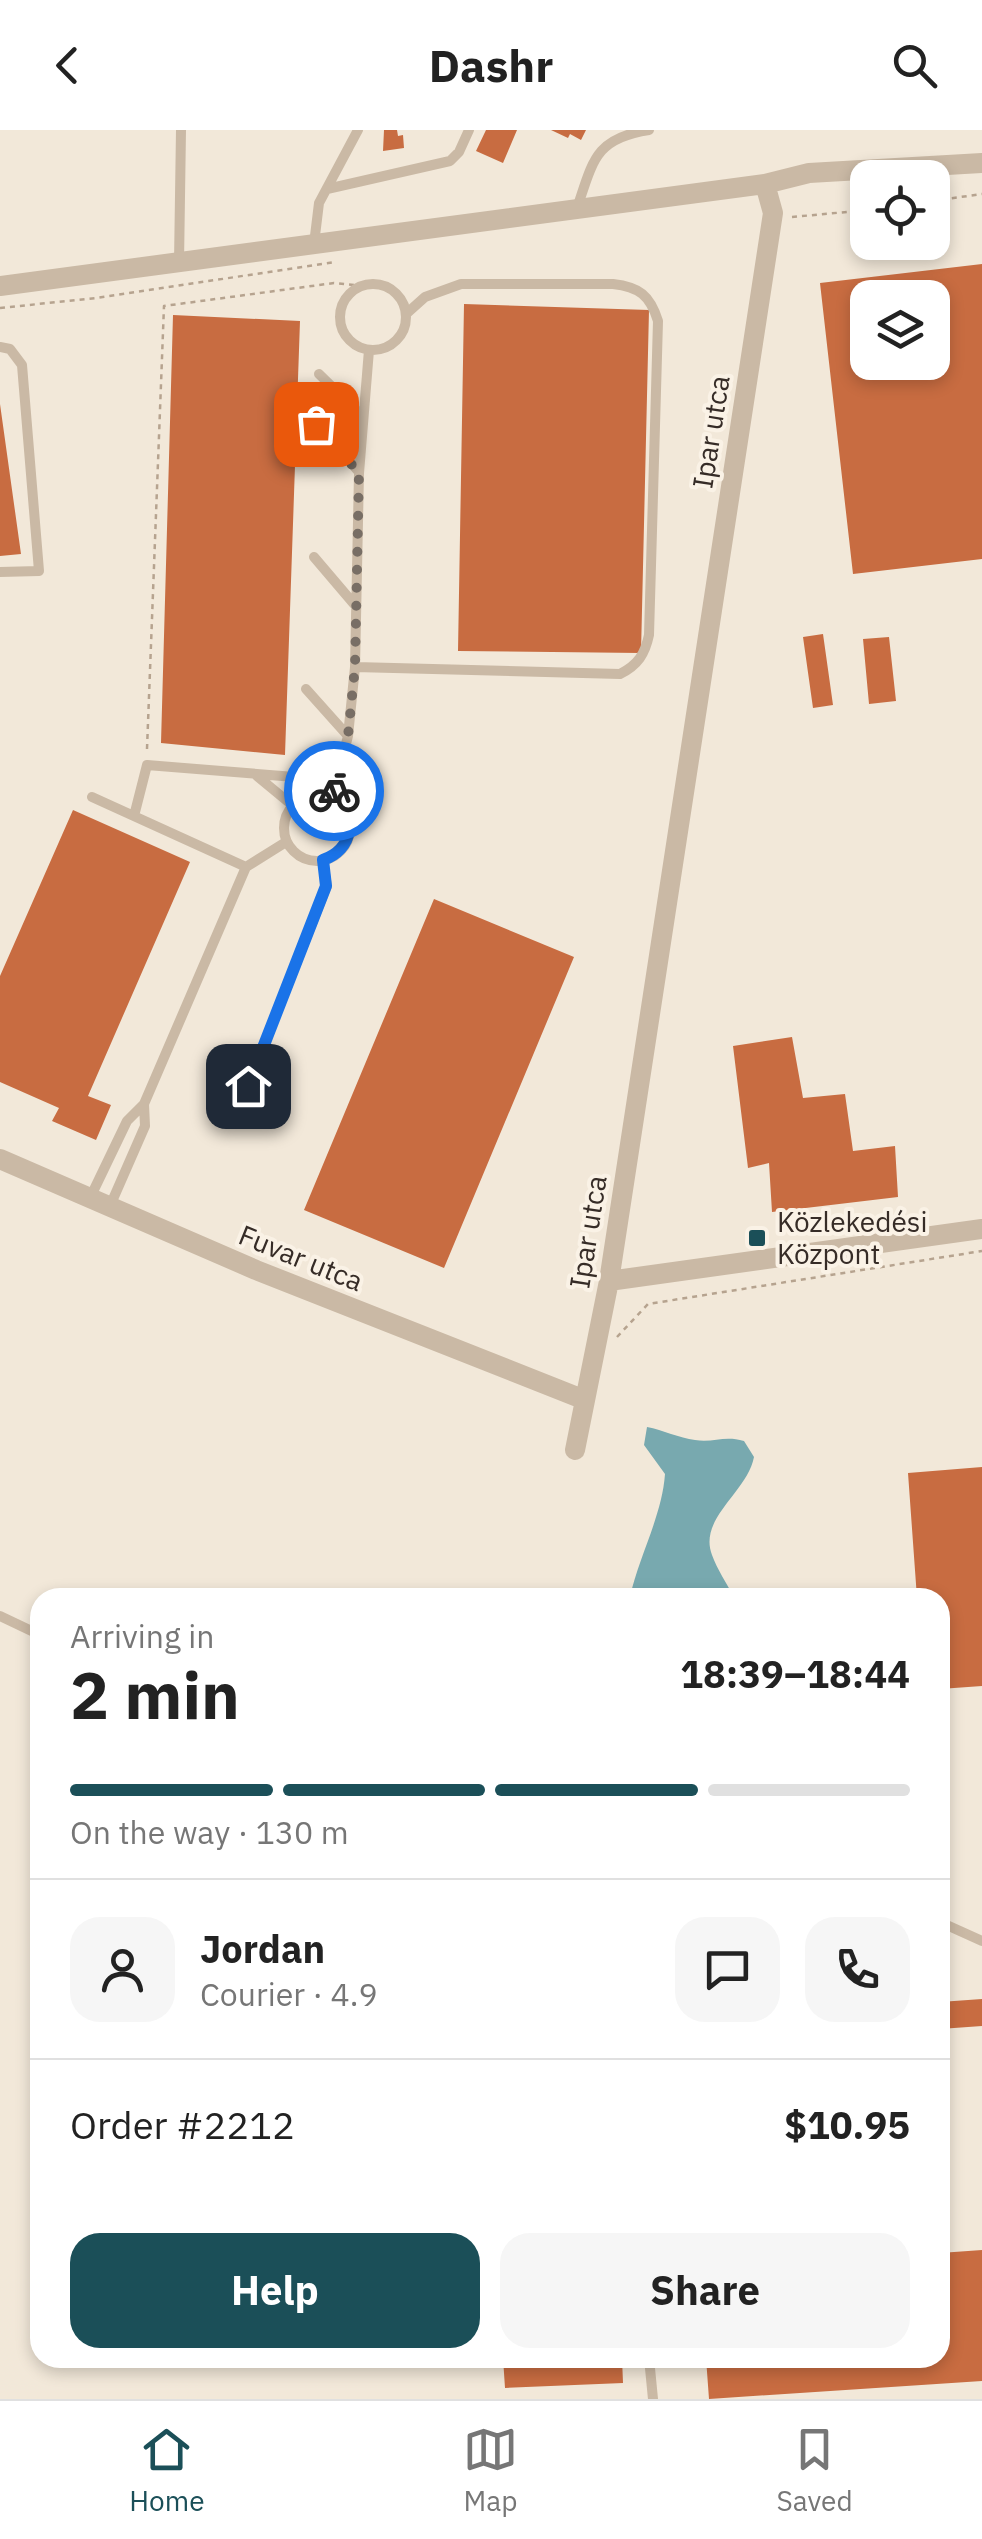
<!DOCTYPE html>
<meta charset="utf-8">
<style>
:root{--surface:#fff;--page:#f6f6f6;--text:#222;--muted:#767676;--line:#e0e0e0;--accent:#1b4f58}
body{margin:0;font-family:"IBM Plex Sans",sans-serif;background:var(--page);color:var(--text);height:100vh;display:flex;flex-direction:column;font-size:38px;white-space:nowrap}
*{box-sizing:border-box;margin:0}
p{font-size:32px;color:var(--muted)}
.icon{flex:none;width:55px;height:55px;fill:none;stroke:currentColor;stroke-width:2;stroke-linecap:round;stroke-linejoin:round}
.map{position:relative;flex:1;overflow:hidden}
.details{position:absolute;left:30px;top:1458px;width:920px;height:780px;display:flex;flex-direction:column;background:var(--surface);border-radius:30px;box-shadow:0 5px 15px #0003}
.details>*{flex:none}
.tools{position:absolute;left:850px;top:30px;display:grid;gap:20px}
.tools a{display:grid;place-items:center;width:100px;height:100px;border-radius:20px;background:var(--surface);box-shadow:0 5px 15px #0003;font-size:50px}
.pin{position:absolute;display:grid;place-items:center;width:85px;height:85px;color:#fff;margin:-42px;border-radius:20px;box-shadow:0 5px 15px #0006}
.courier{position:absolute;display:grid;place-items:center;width:100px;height:100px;margin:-50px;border:8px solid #1a73e8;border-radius:50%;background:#fff;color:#222;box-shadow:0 2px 12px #0007}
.overview em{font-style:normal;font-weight:800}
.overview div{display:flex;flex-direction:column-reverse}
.overview{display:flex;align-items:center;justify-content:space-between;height:170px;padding:0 40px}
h1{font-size:65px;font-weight:800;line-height:75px}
.bar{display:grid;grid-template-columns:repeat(4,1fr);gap:15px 10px;align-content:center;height:120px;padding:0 40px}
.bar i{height:12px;border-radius:8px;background:var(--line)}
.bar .on{background:var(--accent)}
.bar p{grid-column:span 4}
.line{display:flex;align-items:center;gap:25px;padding:0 40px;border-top:2px solid var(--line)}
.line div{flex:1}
.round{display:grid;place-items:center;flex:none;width:105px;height:105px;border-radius:30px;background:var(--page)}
.button{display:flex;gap:20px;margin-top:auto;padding:20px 40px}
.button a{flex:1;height:115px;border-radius:30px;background:var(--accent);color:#fff;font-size:40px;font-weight:800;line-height:115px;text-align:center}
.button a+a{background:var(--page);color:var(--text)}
header{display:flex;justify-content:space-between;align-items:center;height:130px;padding:0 40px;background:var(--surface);font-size:45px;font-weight:800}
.dock{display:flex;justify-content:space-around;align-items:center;height:140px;border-top:2px solid var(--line);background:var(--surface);font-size:28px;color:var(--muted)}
.dock a{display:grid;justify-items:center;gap:5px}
.dock .on{color:var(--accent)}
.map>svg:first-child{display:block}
</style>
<header><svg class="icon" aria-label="back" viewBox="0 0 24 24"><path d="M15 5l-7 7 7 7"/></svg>Dashr<svg class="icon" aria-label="search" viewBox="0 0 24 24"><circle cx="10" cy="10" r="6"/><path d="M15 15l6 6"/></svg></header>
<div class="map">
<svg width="982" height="2269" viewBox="0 0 982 2269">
<rect width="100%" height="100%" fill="#f2e8d9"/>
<path fill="#78a9af" d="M647 1297C663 1300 679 1308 695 1310 714 1313 724 1305 744 1311L754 1327C747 1363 698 1388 712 1425 717 1439 727 1454 734 1467H630C639 1426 662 1386 665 1344L644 1315Z"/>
<path fill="#c86c41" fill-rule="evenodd" d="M384 0H397L398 6 403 5 404 18 383 21Z
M486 0H517L503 33 476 21Z
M551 0H586L581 10 570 4 568 8Z
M982 134V429L853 444 820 153ZM868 168H932V232H868Z
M464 174 649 180 641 523 458 521Z
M173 185 300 191 285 625 161 613Z
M0 274 21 424 0 426Z
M823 504 833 575 813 578 803 507Z
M889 507 896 571 869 574 863 509Z
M73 680 190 732 88 966 111 975 96 1010 52 991 59 978 0 952V846Z
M434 769 574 827 444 1138 304 1080Z
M792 907 803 968 845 964 853 1021 895 1016 898 1067 772 1082 769 1033 748 1038 733 916Z
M982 1337V1556L940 1559V1468H917L908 1343Z
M982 1869V1896L940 1899V1872Z
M982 2120V2251L709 2269 706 2228H940V2123Z
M503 2228H622L623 2253 505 2258Z"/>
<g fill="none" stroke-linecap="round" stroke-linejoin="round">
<path stroke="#b6a38f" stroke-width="2.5" stroke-dasharray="5 5" stroke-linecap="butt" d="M932 71 982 64
M792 87 868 80
M0 178 96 168 335 132
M147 619 164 176 334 153 363 156
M617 1207 648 1174 982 1121"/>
<path stroke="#cab9a5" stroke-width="10" d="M327 59 450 31 459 22 469 0
M577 78C593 31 595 8 649 0
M314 114 319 73 358 0
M179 133 181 0
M340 187a33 33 0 1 1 66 0a33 33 0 1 1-66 0Z
M0 217 10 219 22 235 39 441 0 442
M319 244 362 286
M317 294 359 342
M314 427 354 474
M355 537 620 544C638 535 645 524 649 505L658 191C650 165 639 157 613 154H461L425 167 406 184
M306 559 348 606
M257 646 292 675
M284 698a33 33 0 1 1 66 0a33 33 0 1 1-66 0Z
M92 667 246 737
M332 668 348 606 355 537 359 343 369 220
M134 686 147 635 307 648 339 639
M247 957 327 756 323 731
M90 1068 127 991 144 974 246 737 286 712
M110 1076 145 996 144 974
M0 1486 40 1505
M940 1792 982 1811
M649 2228 653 2269"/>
<path stroke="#cab9a5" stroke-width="20" d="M0 156 765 54 809 43 982 33
M0 1029 256 1140 585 1270
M609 1151 982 1099
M575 1320 609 1151 773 83 765 54"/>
</g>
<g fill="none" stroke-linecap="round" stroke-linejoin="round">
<path stroke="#786e65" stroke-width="10" stroke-dasharray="0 18" d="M316 294 359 343 355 537 348 606 334 661"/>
<path stroke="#1a73e8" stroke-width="12" d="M248 956 326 756 323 730C353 719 358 688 332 668L334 661"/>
</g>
<rect fill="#1b4f58" stroke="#faf2e6" stroke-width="4" x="747" y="1098" width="20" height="20" rx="5"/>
<g text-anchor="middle" stroke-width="8" stroke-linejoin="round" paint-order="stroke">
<g font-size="28" fill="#362c27" stroke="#faf2e6">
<text transform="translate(711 302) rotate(-81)" y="10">Ipar utca</text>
<text transform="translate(588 1102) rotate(-81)" y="10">Ipar utca</text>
<text transform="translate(301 1128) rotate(22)" y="10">Fuvar utca</text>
</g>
<g font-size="28" fill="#362c27" stroke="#faf2e6" text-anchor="start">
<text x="777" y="1102">Közlekedési<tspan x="777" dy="32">Központ</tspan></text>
</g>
</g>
</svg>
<div class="tools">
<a><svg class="icon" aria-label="locate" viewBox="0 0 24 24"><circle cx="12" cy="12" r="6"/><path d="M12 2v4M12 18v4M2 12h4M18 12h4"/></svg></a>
<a><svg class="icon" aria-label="layers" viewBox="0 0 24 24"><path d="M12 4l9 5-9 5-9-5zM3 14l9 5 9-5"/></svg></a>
</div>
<div class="pin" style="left:316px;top:294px;background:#ea580c"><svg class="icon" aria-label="bag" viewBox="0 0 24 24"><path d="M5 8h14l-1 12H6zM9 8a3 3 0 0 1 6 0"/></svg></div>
<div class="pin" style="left:248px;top:956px;background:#1f2937"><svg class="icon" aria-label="home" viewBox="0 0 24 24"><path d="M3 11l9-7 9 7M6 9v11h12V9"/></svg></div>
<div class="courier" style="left:334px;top:661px"><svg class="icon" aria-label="bike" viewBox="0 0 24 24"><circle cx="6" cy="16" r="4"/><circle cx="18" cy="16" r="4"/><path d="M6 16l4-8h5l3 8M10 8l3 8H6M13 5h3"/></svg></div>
<section class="details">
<div class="overview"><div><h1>2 min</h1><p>Arriving in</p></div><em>18:39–18:44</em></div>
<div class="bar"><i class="on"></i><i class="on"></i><i class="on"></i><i></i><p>On the way · 130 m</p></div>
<div class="line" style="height:180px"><a class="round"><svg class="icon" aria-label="person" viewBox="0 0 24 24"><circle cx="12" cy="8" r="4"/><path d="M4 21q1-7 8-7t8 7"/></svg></a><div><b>Jordan</b><p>Courier · 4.9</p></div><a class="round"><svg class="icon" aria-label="chat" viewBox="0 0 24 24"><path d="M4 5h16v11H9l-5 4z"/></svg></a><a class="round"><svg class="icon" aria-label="phone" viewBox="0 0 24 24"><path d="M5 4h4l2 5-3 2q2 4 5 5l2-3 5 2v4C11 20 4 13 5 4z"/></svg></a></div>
<div class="line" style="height:130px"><div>Order #2212</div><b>$10.95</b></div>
<div class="button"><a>Help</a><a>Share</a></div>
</section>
</div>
<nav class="dock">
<a class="on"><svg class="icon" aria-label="home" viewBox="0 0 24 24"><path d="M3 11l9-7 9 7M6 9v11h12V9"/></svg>Home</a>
<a><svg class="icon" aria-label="map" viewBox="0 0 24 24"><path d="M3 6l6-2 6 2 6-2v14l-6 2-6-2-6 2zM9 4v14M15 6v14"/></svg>Map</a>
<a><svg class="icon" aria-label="saved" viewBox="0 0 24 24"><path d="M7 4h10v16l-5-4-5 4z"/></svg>Saved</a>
</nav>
